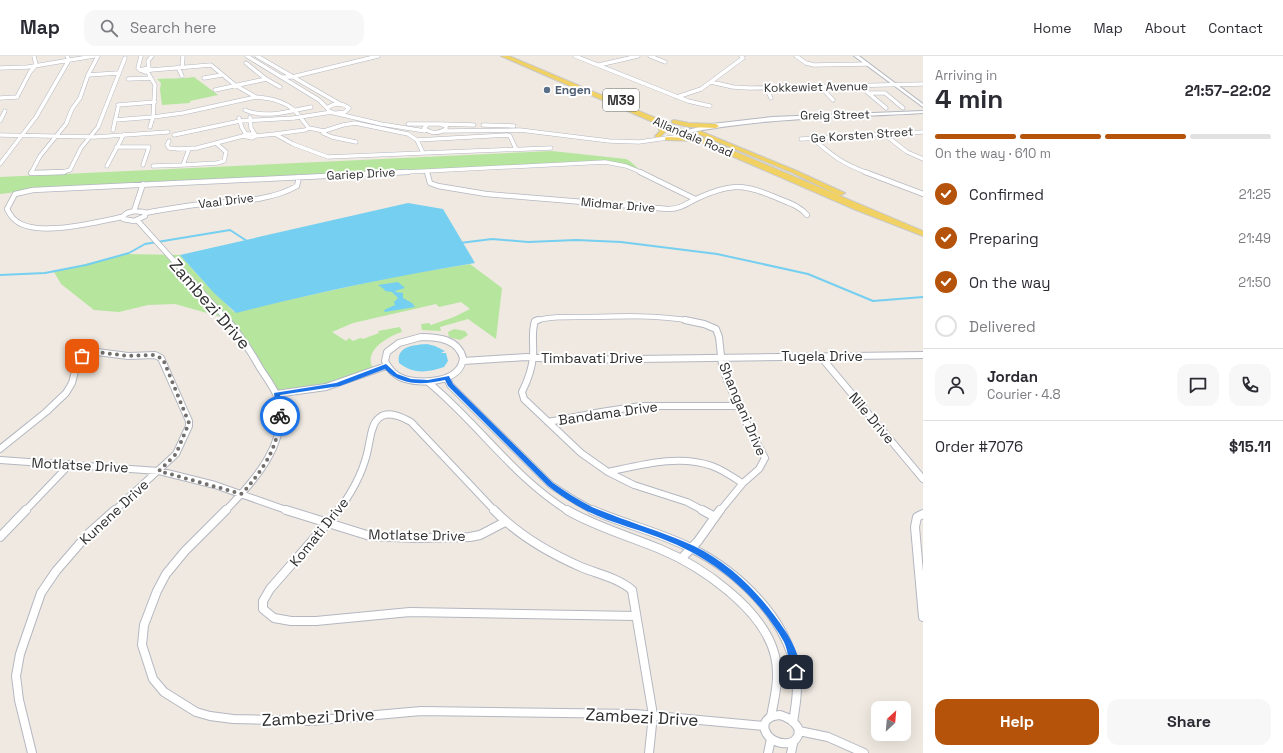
<!DOCTYPE html>
<meta charset="utf-8">
<style>
:root{--surface:#fff;--page:#f7f7f7;--text:#2b2b33;--muted:#7c7c81;--line:#e1e1e2;--accent:#b45309}
body{margin:0;font-family:"Space Grotesk",sans-serif;background:var(--page);color:var(--text);height:100vh;display:flex;flex-direction:column;font-size:15px;white-space:nowrap}
*{box-sizing:border-box;margin:0}
p{font-size:13px;color:var(--muted)}
.icon{flex:none;width:22px;height:22px;fill:none;stroke:currentColor;stroke-width:2;stroke-linecap:round;stroke-linejoin:round}
.map{position:relative;flex:1;overflow:hidden}
.sheet{display:flex;flex-direction:column;background:var(--surface);width:360px}
.sheet>*{flex:none}
.needle{width:26px;rotate:26deg}
.fabs{position:absolute;left:871px;top:645px;display:grid;gap:8px}
.fabs a{display:grid;place-items:center;width:40px;height:40px;border-radius:8px;background:var(--surface);box-shadow:0 4px 16px #0002;font-size:20px}
.pin{position:absolute;display:grid;place-items:center;width:34px;height:34px;color:#fff;margin:-17px;border-radius:8px;box-shadow:0 2px 6px #0006}
.courier{position:absolute;display:grid;place-items:center;width:40px;height:40px;margin:-20px;border:3px solid #1a73e8;border-radius:50%;background:#fff;color:#222;box-shadow:0 1px 5px #0007}
.headline em{font-style:normal;font-weight:600}
.headline div{display:flex;flex-direction:column-reverse}
.headline{display:flex;align-items:center;justify-content:space-between;height:68px;padding:0 12px}
h1{font-size:26px;font-weight:600;line-height:30px}
.bar{display:grid;grid-template-columns:repeat(4,1fr);gap:6px 4px;align-content:center;height:48px;padding:0 12px}
.bar i{height:5px;border-radius:3px;background:var(--line)}
.bar .on{background:var(--accent)}
.bar p{grid-column:span 4}
.line{display:flex;align-items:center;gap:10px;padding:0 12px;border-top:1px solid var(--line)}
.line div{flex:1}
.round{display:grid;place-items:center;flex:none;width:42px;height:42px;border-radius:12px;background:var(--page)}
ol{padding:0 12px;list-style:none}
li{display:flex;align-items:center;gap:12px;height:44px}
li p{margin-inline-start:auto}
li .icon{padding:4px;border-radius:50%;background:var(--accent);color:#fff;stroke-width:4}
li:last-child{color:var(--muted)}
li i{width:22px;height:22px;border:2px solid var(--line);border-radius:50%}
.action{display:flex;gap:8px;margin-top:auto;padding:8px 12px}
.action a{flex:1;height:46px;border-radius:12px;background:var(--accent);color:#fff;font-size:16px;font-weight:600;line-height:46px;text-align:center}
.action a+a{background:var(--page);color:var(--text)}
header{display:flex;align-items:center;gap:24px;box-sizing:border-box;height:56px;padding:0 20px;background:var(--surface);border-bottom:1px solid var(--line)}
header strong{font-size:19px}
nav{display:flex;gap:22px;margin-inline-start:auto;font-size:14px}
.search{width:280px;height:36px;background:var(--page);display:flex;align-items:center;gap:10px;box-sizing:border-box;padding:0 14px;border-radius:12px;color:var(--muted);font-size:15px}
main{display:flex;flex:1;min-height:0}
.map>svg:first-child{display:block}
</style>
<header>
<strong>Map</strong>
<div class="search"><svg class="icon" aria-label="search" viewBox="0 0 24 24"><circle cx="10" cy="10" r="6"/><path d="M15 15l6 6"/></svg>Search here</div>
<nav><a>Home</a><a>Map</a><a>About</a><a>Contact</a></nav>
</header>
<main>
<div class="map">
<svg width="923" height="697" viewBox="0 0 923 697">
<rect width="100%" height="100%" fill="#efe9e1"/>
<path fill="#b6e59e" d="M194 21 218 39 190 45V47L162 49 160 34 161 27 157 23C170 22 182 23 194 21Z
M552 95 626 103 631 106 644 118 610 106 25 135 0 138V121Z
M125 198 180 199 205 227 234 256 397 220 470 208 502 232 496 283 468 263 440 271 441 275 422 274 421 268 429 267 431 269 454 261 470 253 461 246 439 251 436 248 353 267 332 276 346 285 349 282 353 285 360 282 363 283 379 277 378 275 400 271 402 276C388 280 361 296 374 314L337 328 276 338 225 262 175 248 148 249 119 256 94 254 61 228 54 216Z
M454 273 465 275 468 279 460 284 449 281 448 276Z"/>
<path fill="#75cff0" d="M408 147 443 153 475 207C394 220 315 237 236 257L214 237 180 199Z
M398 226 405 232 395 235 396 236 403 237V242L412 247 415 251 385 256 384 254 395 249 394 246 398 242 392 236 385 235 384 233 378 229Z
M427 288 435 290 445 295 441 297H446L448 305 444 311C427 317 413 318 399 307 396 290 414 289 427 288Z"/>
<g fill="none" stroke-linecap="round" stroke-linejoin="round">
<path stroke="#75cff0" stroke-width="2" d="M460 187 492 183 528 186 576 184 621 186 717 198 808 218 873 245 923 241
M0 219 45 217 86 209 129 197 145 188 230 174 247 185"/>
<defs>
<path id="minor-far3" d="M98 0 88 19 118 17
M247 0 319 44 327 52
M257 0 340 48
M575 0 688 45 710 50
M650 0 665 6
M796 0 806 7 814 9 867 8
M246 7 266 23 280 31
M599 9 638 0
M178 11 182 20
M182 11 183 0
M0 12 28 11 94 0
M148 12 151 14 145 16 140 14Z
M149 12 148 5 152 0
M140 14 138 12 141 0
M147 15 155 29 153 61 183 57 256 41 235 29 211 9 151 14
M283 21H292L378 0
M204 22 222 19
M128 23 150 22
M711 26 733 31 749 32 923 28
M821 31 833 44
M766 32 771 42
M215 34 266 23
M867 36 886 52
M868 37H885L903 52
M256 41C269 42 285 45 295 55 300 60 304 67 309 72L305 74 275 78
M677 41 701 33 743 2 741 0
M0 42 17 41 30 16 36 9 34 0
M118 49 155 46
M245 54C265 63 290 55 311 51
M337 57 345 56 349 52C342 47 334 47 327 52L330 56 381 68 425 75
M250 61 251 72 256 80 252 82 243 80 246 78H253
M300 61 332 56
M239 62 242 72 246 78
M115 64 153 61 150 71
M0 65 5 55
M408 68H428
M428 68H440L446 70V73C438 78 431 78 424 72Z
M442 68 474 69
M483 69 514 70
M309 72 324 75 343 69 355 67 408 78 417 84 507 79 510 80 516 93
M113 74 118 52
M444 75 520 74 609 85 639 86 688 79
M323 77 332 81 356 86
M884 78 907 96 923 103
M0 79 95 81 168 76
M174 79 240 65 294 62
M256 80 275 78 293 88 328 101 423 97
M812 82C833 100 841 107 868 117
M801 83 923 76
M417 84 423 97 551 92
M169 85 167 89 169 92 178 93 197 92 243 80
M116 91H149L143 109
M0 108 36 61 69 4 67 0
M183 109 217 107 224 105 226 96 216 87
M107 110 124 78
M153 110 183 109 189 93
M427 115V117
M31 117 40 100 66 68 72 53 80 42 88 19
M42 117 63 116 70 114 81 92 98 71 125 2
M387 117 605 106 626 110 643 117"/>
<path id="minor-far2" d="M32 116 31 117 64 116
M427 116 430 127 438 130 486 138 668 153C680 153 686 148 696 143 728 128 742 127 775 141 786 146 799 149 807 159
M640 116 695 143
M865 116 923 138
M134 155 144 156 145 160 134 165 123 163 122 161 127 157Z
M134 155 143 128
M145 157C161 154 178 151 194 149 228 145 267 147 297 130L299 121
M122 161C97 166 33 183 14 163 11 161 9 156 7 153L15 138 33 134 408 116
M137 164 228 265
M535 265C552 260 572 261 590 261 623 260 658 259 691 265"/>
<path id="minor-far1" d="M538 264 535 265C531 276 534 289 533 300 532 314 528 324 522 336L524 343 581 397 608 416 634 429 687 446 704 455
M685 264 704 268 716 273 719 281 722 309 727 324 747 368 765 402 759 413 743 427 720 455
M421 281C438 281 458 283 463 302 461 327 420 329 402 322 394 319 389 313 385 305L387 296 399 287Z
M821 301 923 423
M463 305 526 301 565 304 923 299
M447 322 450 329 551 429 576 445 594 455
M428 326C477 366 514 422 568 455
M276 338 326 331 386 310
M548 366 601 356 641 350H739
M0 393 46 356 66 337 72 327 78 304 84 298 97 296 128 300 155 299 161 302 189 365V370L176 398 114 455
M0 404 159 415 215 429 289 455
M608 416C641 409 679 398 712 410 723 414 733 421 742 427
M25 455 70 408
M225 455C253 427 294 382 276 338 272 329 265 320 260 312 250 294 240 279 227 264
M338 455C354 434 365 413 369 388 371 379 372 367 379 362 388 354 402 361 411 366L495 455"/>
<path id="minor" d="M226 454 185 495 166 518 157 535 144 569 142 589 153 623 164 636 196 656 210 660 233 663 310 665 421 655 635 658 764 670
M286 454 370 480 416 482 470 481 480 479 505 466
M339 454 270 533 263 545V553L274 562 291 565H316L410 556 636 560
M494 454C518 479 549 497 581 511 598 518 618 522 632 534L653 659 649 697
M567 454C596 471 629 480 660 493 701 510 764 553 775 600 780 620 775 640 771 660
M592 454C624 468 659 476 691 492 737 515 785 560 795 612 799 630 796 648 793 666
M702 454 715 461
M923 458 917 461 915 471 923 561
M0 481 26 454
M681 503 698 485 720 454
M780 659C786 661 792 663 796 669 802 676 797 686 788 687 766 690 752 661 780 659Z
M799 675 828 681 864 697
M32 697 19 644 16 620 20 598 41 537 56 515 88 478 115 454
M768 697 771 683
M791 697 793 688"/>
<path id="tertiary" d="M854 0H859L923 48V51Z
M923 55V57C842 62 762 61 682 78L679 76 712 68 772 61Z"/>
<path id="primary" d="M501 0H509L923 175V180L856 154 697 85 665 84V82L667 81 690 82 664 71 666 75 660 81H656L655 80 660 75 655 67Z
M674 64 689 67 716 68 719 70 716 72 689 71 672 67V65Z
M700 75 797 115 845 137 841 139H838L793 117 698 78 697 77Z"/>
</defs>
<use href="#minor-far3" stroke="#b4b7c1" stroke-width="4.5"/>
<use href="#minor-far2" stroke="#b4b7c1" stroke-width="6"/>
<use href="#minor-far1" stroke="#b4b7c1" stroke-width="8"/>
<use href="#minor" stroke="#b4b7c1" stroke-width="10"/>
<use href="#tertiary" stroke="#b4b7c1" stroke-width="2"/>
<use href="#primary" stroke="#c9c9c9" stroke-width="2"/>
<use href="#minor-far3" stroke="#fff" stroke-width="3.5"/>
<use href="#minor-far2" stroke="#fff" stroke-width="4.5"/>
<use href="#minor-far1" stroke="#fff" stroke-width="6"/>
<use href="#minor" stroke="#fff" stroke-width="8"/>
<use href="#tertiary" fill="#fff" fill-rule="evenodd"/>
<use href="#primary" fill="#f2d163" fill-rule="evenodd"/>
<defs>
<path id="minor-bridge" d="M294 62 300 61"/>
</defs>
<use href="#minor-bridge" stroke="#b4b7c1" stroke-width="4.5" stroke-linecap="butt"/>
<use href="#minor-bridge" stroke="#fff" stroke-width="3.5"/>
</g>
<path fill="#1a73e8" d="M386 308 397 318 411 323 428 324 449 320 453 328 553 427C566 436 578 444 592 451 601 455 611 458 620 462 645 471 670 479 694 490 733 509 763 541 786 576 792 585 804 608 799 618H793C788 609 789 596 784 586 759 541 717 505 670 486 643 474 613 468 587 455 573 448 560 439 548 430L448 330 445 324C423 329 401 330 385 313L340 330 280 339 284 360 280 363 277 360 274 337 336 327Z"/>
<g fill="none" stroke-linecap="round" stroke-linejoin="round">
<path stroke="#726f6d" stroke-width="4" stroke-dasharray="0 7.2" d="M82 300 87 297 97 296 128 300 154 299 163 303 189 367 176 398 159 415 242 438C262 414 278 394 280 360"/>
</g>
<circle fill="#5c6f8a" stroke="#fff" stroke-width="1.5" cx="547" cy="34" r="4"/>
<g text-anchor="middle" stroke-width="4" stroke-linejoin="round" paint-order="stroke">
<g font-size="12" fill="#2e2e2e" stroke="#fff">
<text transform="translate(816 31) rotate(-1)" y="4">Kokkewiet Avenue</text>
<text transform="translate(835 59) rotate(-1)" y="4">Greig Street</text>
<text transform="translate(862 79) rotate(-4)" y="4">Ge Korsten Street</text>
<text transform="translate(693 81) rotate(23)" y="4">Allandale Road</text>
<text transform="translate(361 118) rotate(-3)" y="4">Gariep Drive</text>
<text transform="translate(226 145) rotate(-7)" y="4">Vaal Drive</text>
<text transform="translate(618 149) rotate(5)" y="4">Midmar Drive</text>
</g>
<g font-size="12" font-weight="bold" fill="#4e5e75" stroke="#fff" text-anchor="start">
<text x="555" y="38">Engen</text>
</g>
<rect fill="#fff" stroke="#6d6d6d" stroke-width="1" x="603" y="33" width="36" height="22" rx="3"/>
<g font-size="13" font-weight="bold" fill="#2e2e2e">
<text x="621" y="49">M39</text>
</g>
<g font-size="14" fill="#2e2e2e" stroke="#fff">
<text x="822" y="305">Tugela Drive</text>
<text x="592" y="307">Timbavati Drive</text>
<text transform="translate(743 353) rotate(67)" y="5">Shangani Drive</text>
<text transform="translate(608 357) rotate(-8)" y="5">Bandama Drive</text>
<text transform="translate(872 362) rotate(50)" y="5">Nile Drive</text>
<text transform="translate(80 409) rotate(3)" y="5">Motlatse Drive</text>
<text transform="translate(114 456) rotate(-43)" y="5">Kunene Drive</text>
<text transform="translate(319 476) rotate(-51)" y="5">Komati Drive</text>
<text transform="translate(417 479) rotate(1)" y="5">Motlatse Drive</text>
</g>
<g font-size="17" fill="#2e2e2e" stroke="#fff">
<text transform="translate(210 248) rotate(49)" y="6">Zambezi Drive</text>
<text transform="translate(318 661) rotate(-3)" y="6">Zambezi Drive</text>
<text transform="translate(642 661) rotate(3)" y="6">Zambezi Drive</text>
</g>
</g>
</svg>
<div class="fabs">
<a><svg class="needle" viewBox="-14 -14 28 28"><path d="M0-13l5 13h-10z" fill="#e53935"/><path d="M0 13l5-13h-10z" fill="#7c7c81"/></svg></a>
</div>
<div class="pin" style="left:82px;top:300px;background:#ea580c"><svg class="icon" aria-label="bag" viewBox="0 0 24 24"><path d="M5 8h14l-1 12H6zM9 8a3 3 0 0 1 6 0"/></svg></div>
<div class="pin" style="left:796px;top:616px;background:#1f2937"><svg class="icon" aria-label="home" viewBox="0 0 24 24"><path d="M3 11l9-7 9 7M6 9v11h12V9"/></svg></div>
<div class="courier" style="left:280px;top:360px"><svg class="icon" aria-label="bike" viewBox="0 0 24 24"><circle cx="6" cy="16" r="4"/><circle cx="18" cy="16" r="4"/><path d="M6 16l4-8h5l3 8M10 8l3 8H6M13 5h3"/></svg></div>
</div>
<section class="sheet">
<div class="headline"><div><h1>4 min</h1><p>Arriving in</p></div><em>21:57–22:02</em></div>
<div class="bar"><i class="on"></i><i class="on"></i><i class="on"></i><i></i><p>On the way · 610 m</p></div>
<ol>
<li><svg class="icon" aria-label="check" viewBox="0 0 24 24"><path d="M5 12l5 5 9-10"/></svg>Confirmed<p>21:25</p></li>
<li><svg class="icon" aria-label="check" viewBox="0 0 24 24"><path d="M5 12l5 5 9-10"/></svg>Preparing<p>21:49</p></li>
<li><svg class="icon" aria-label="check" viewBox="0 0 24 24"><path d="M5 12l5 5 9-10"/></svg>On the way<p>21:50</p></li>
<li><i></i>Delivered</li>
</ol>
<div class="line" style="height:72px"><a class="round"><svg class="icon" aria-label="person" viewBox="0 0 24 24"><circle cx="12" cy="8" r="4"/><path d="M4 21q1-7 8-7t8 7"/></svg></a><div><b>Jordan</b><p>Courier · 4.8</p></div><a class="round"><svg class="icon" aria-label="chat" viewBox="0 0 24 24"><path d="M4 5h16v11H9l-5 4z"/></svg></a><a class="round"><svg class="icon" aria-label="phone" viewBox="0 0 24 24"><path d="M5 4h4l2 5-3 2q2 4 5 5l2-3 5 2v4C11 20 4 13 5 4z"/></svg></a></div>
<div class="line" style="height:52px"><div>Order #7076</div><b>$15.11</b></div>
<div class="action"><a>Help</a><a>Share</a></div>
</section>
</main>
